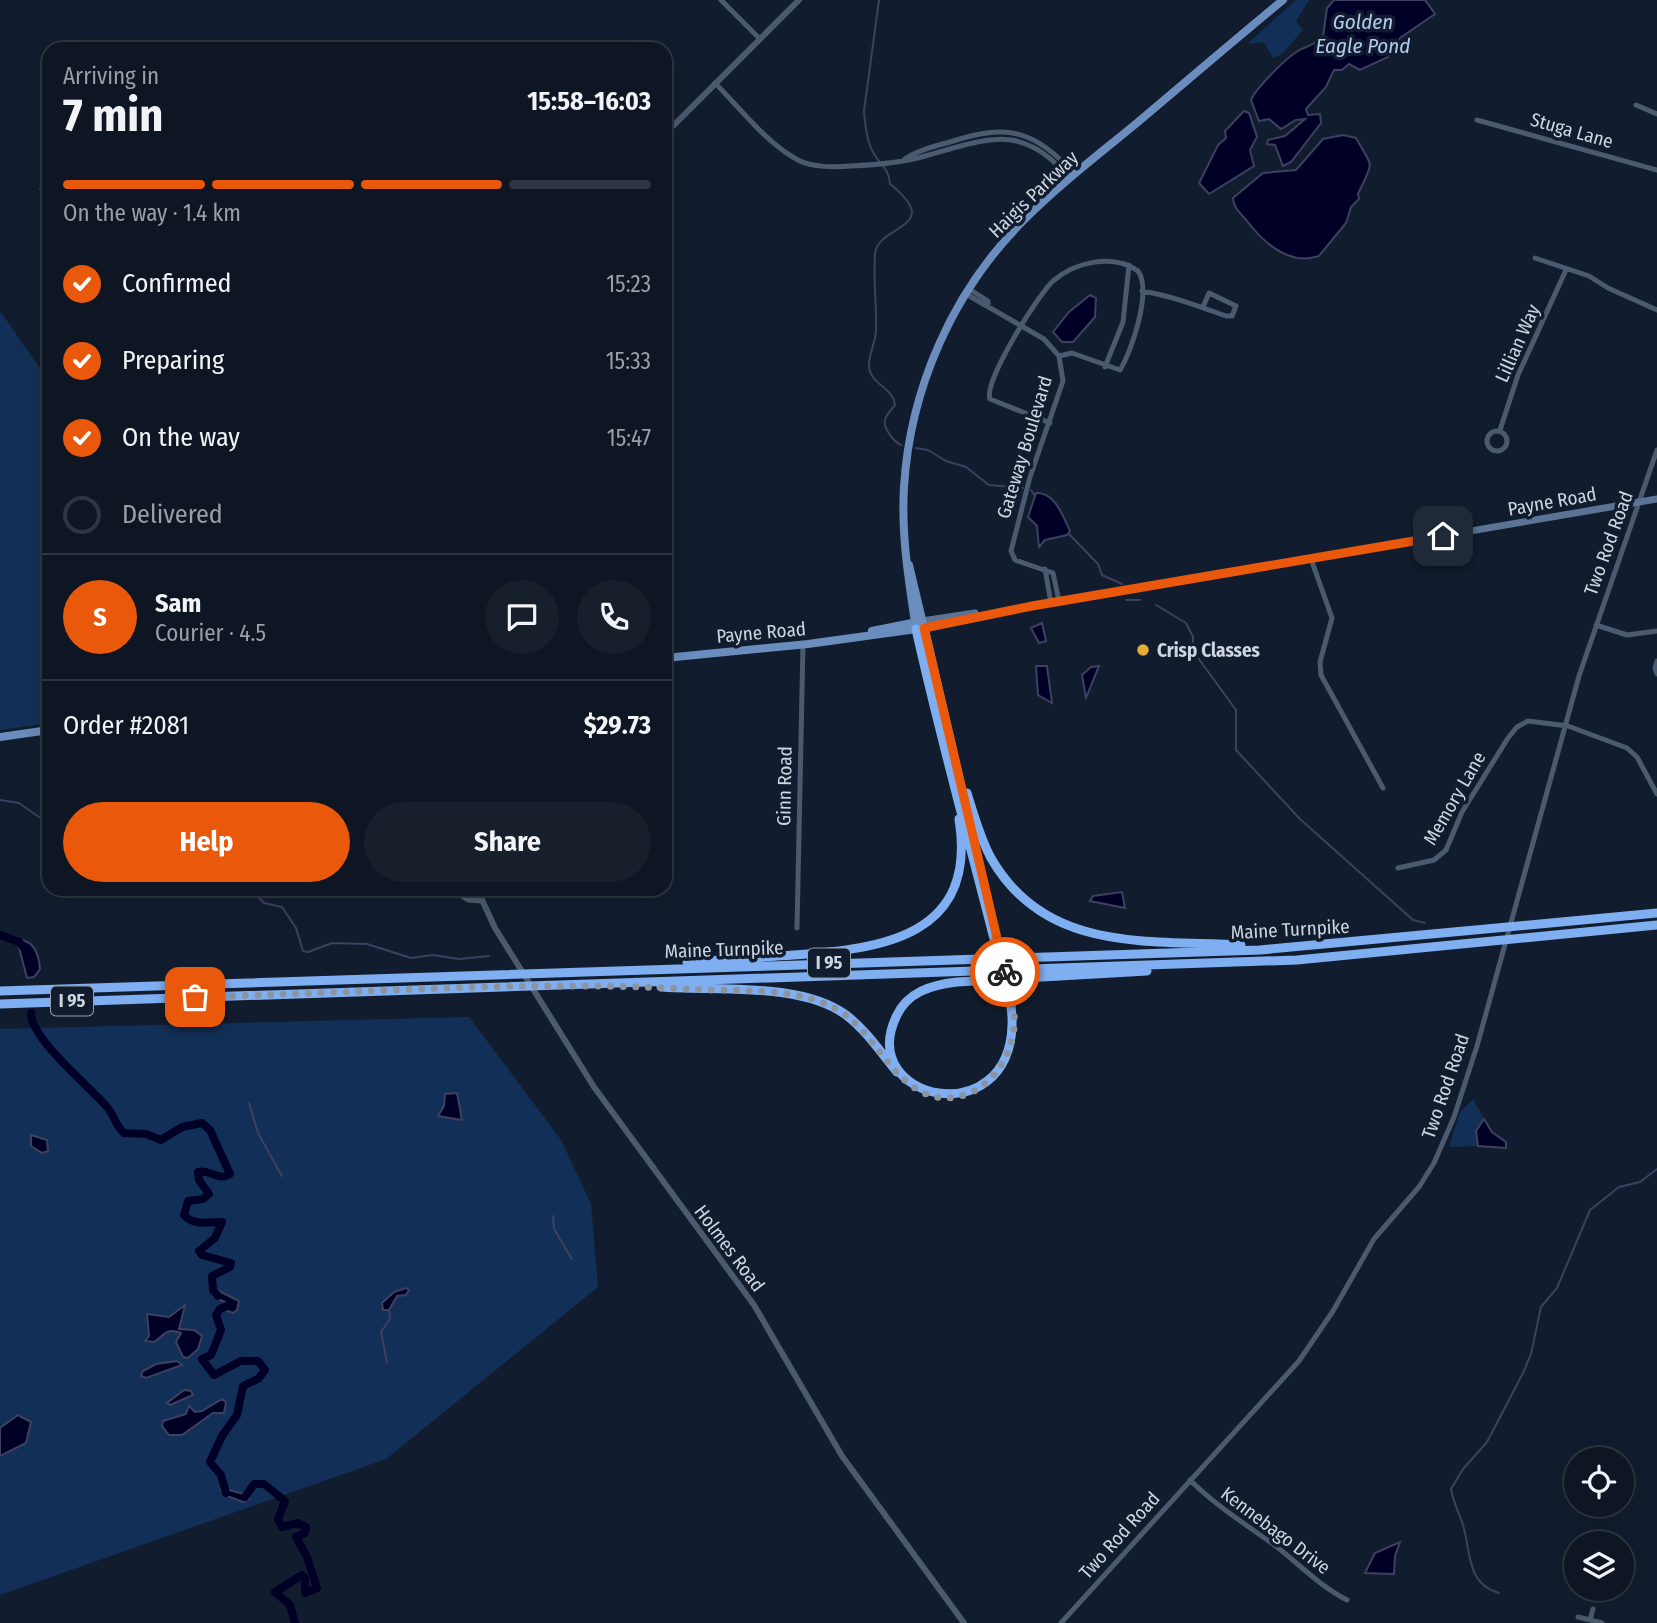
<!DOCTYPE html>
<meta charset="utf-8">
<style>
:root{--surface:#0d1622;--page:#161f2a;--text:#f1f3f6;--muted:#9a9fa5;--line:#2d3540;--accent:#ea580c}
body{margin:0;font-family:"Fira Sans Condensed",sans-serif;background:var(--page);color:var(--text);height:100vh;display:flex;flex-direction:column;font-size:26px;white-space:nowrap}
*{box-sizing:border-box;margin:0}
p{font-size:23px;color:var(--muted)}
.icon{flex:none;width:38px;height:38px;fill:none;stroke:currentColor;stroke-width:2;stroke-linecap:round;stroke-linejoin:round}
.map{position:relative;flex:1;overflow:hidden}
.side{position:absolute;left:42px;top:42px;width:630px;height:854px;display:flex;flex-direction:column;background:var(--surface);border-radius:21px;box-shadow:0 7px 28px #0002,0 0 0 2px var(--line)}
.side>*{flex:none}
.fabs{position:absolute;left:1564px;top:1447px;display:grid;gap:14px}
.fabs a{display:grid;place-items:center;width:70px;height:70px;border-radius:50%;background:var(--surface);box-shadow:0 7px 28px #0002,0 0 0 2px var(--line);font-size:35px}
.pin{position:absolute;display:grid;place-items:center;width:60px;height:60px;color:#fff;margin:-30px;border-radius:14px;box-shadow:0 4px 10px #0006}
.courier{position:absolute;display:grid;place-items:center;width:70px;height:70px;margin:-35px;border:5px solid #ea580c;border-radius:50%;background:#fff;color:#222;box-shadow:0 2px 9px #0007}
.headline em{font-style:normal;font-weight:700}
.headline div{display:flex;flex-direction:column-reverse}
.headline{display:flex;align-items:center;justify-content:space-between;height:119px;padding:0 21px}
h1{font-size:46px;font-weight:700;line-height:52px}
.bar{display:grid;grid-template-columns:repeat(4,1fr);gap:10px 7px;align-content:center;height:84px;padding:0 21px}
.bar i{height:9px;border-radius:5px;background:var(--line)}
.bar .selected{background:var(--accent)}
.bar p{grid-column:span 4}
.line{display:flex;align-items:center;gap:18px;padding:0 21px;border-top:2px solid var(--line)}
.line div{flex:1}
.round{display:grid;place-items:center;flex:none;width:74px;height:74px;border-radius:37px;background:var(--page)}
ol{padding:0 21px;list-style:none}
li{display:flex;align-items:center;gap:21px;height:77px}
li p{margin-inline-start:auto}
li .icon{padding:7px;border-radius:50%;background:var(--accent);color:#fff;stroke-width:4}
li:last-child{color:var(--muted)}
li i{width:38px;height:38px;border:4px solid var(--line);border-radius:50%}
.cta{display:flex;gap:14px;margin-top:auto;padding:14px 21px}
.cta a{flex:1;height:80px;border-radius:42px;background:var(--accent);color:#fff;font-size:28px;font-weight:700;line-height:80px;text-align:center}
.cta a+a{background:var(--page);color:var(--text)}
.map>svg:first-child{display:block}
</style>
<div class="map">
<svg width="1657" height="1623" viewBox="0 0 1657 1623">
<rect width="100%" height="100%" fill="#111d2e"/>
<path fill="#123057" d="M1296 0H1309L1296 21 1303 30 1282 54 1273 58 1264 42 1247 44Z
M0 311 49 381V723L0 730Z
M469 1017 561 1140 591 1204 598 1287 386 1459 0 1595V1029Z
M1473 1099 1484 1119 1475 1135 1478 1146 1449 1147 1460 1112Z"/>
<path fill="#000027" stroke="#3e405f" stroke-width="2" d="M1334 0H1425L1435 14 1400 38 1388 57 1360 70 1349 64 1342 70H1334L1326 87 1306 109 1308 115 1320 114 1321 123 1291 162 1283 166 1275 145 1267 144 1268 140 1285 136 1305 119 1296 120 1281 129 1269 119 1259 121 1251 100C1256 88 1286 58 1298 51 1307 46 1316 44 1323 37L1327 8Z
M1244 111 1249 113 1257 137 1250 150 1254 166 1209 194 1199 183 1218 145 1226 138 1225 131Z
M1343 135 1356 138C1374 170 1374 159 1358 194L1359 199 1351 207 1346 223 1319 256C1289 266 1264 243 1247 221 1241 214 1233 207 1233 198L1263 173 1296 170 1323 139Z
M1090 295 1096 298 1095 317 1073 342H1062L1053 332 1069 312Z
M1036 493C1055 492 1063 516 1070 531L1067 535 1045 540 1039 547 1037 526 1028 517Z
M1042 623 1046 641 1039 643 1031 628Z
M1036 666H1047L1052 703 1038 695Z
M1099 666 1086 698 1082 675 1091 667Z
M1122 892 1125 908 1090 901 1093 896Z
M20 940C35 941 39 956 40 969L34 977 27 978 18 944Z
M457 1093 462 1120 438 1116 444 1106 445 1094Z
M1484 1119 1492 1132 1506 1142V1148L1478 1146 1476 1131Z
M31 1135 47 1140 48 1151 42 1153 31 1146Z
M213 1288 239 1301 237 1310 233 1313 222 1309 227 1303 216 1298Z
M406 1288 409 1290 406 1295 397 1296 389 1310H383L382 1303 394 1292Z
M185 1305 179 1329 194 1330 202 1336 198 1349 188 1358 183 1357 176 1342 181 1333C167 1327 164 1335 154 1342L145 1341 149 1336 147 1314 169 1317Z
M177 1361 182 1365 146 1378 141 1376 143 1371 156 1364Z
M184 1390 191 1391 193 1395 170 1405 167 1403Z
M222 1399 226 1402 224 1413H213L182 1435H169L162 1426 163 1421 186 1414 189 1406 195 1412 202 1411Z
M18 1415 31 1422 26 1443 0 1456V1428Z
M223 1483 225 1489 244 1494 249 1488V1499L243 1502 227 1496 221 1490Z
M1400 1542 1395 1556 1394 1574 1365 1573 1375 1553Z"/>
<g fill="none" stroke-linecap="round" stroke-linejoin="round">
<path stroke="#3e405f" stroke-width="2" d="M879 0 864 111C865 123 866 139 872 150 878 164 889 167 890 184 946 229 877 224 875 254 873 280 877 305 876 330 876 342 868 355 869 367 871 385 893 387 895 405 892 409 886 415 885 420 883 428 894 442 901 445
M916 448 928 450 946 461 966 467 989 485 1023 488
M1031 490 1035 496
M1069 534 1098 564 1102 575 1122 584
M1126 600H1140
M1156 605 1186 623 1193 637V651L1236 710V750L1300 819 1413 920 1425 923
M0 800 19 803 49 824
M210 889 220 896 232 889
M251 889 264 903 282 907 296 928 303 951 308 952 332 943 367 944 411 958 433 955 459 959 489 956
M249 1103 258 1133 282 1176
M553 1216 554 1229 572 1259
M387 1363 381 1332 390 1319 389 1310
M1499 1593C1466 1584 1471 1551 1463 1525 1459 1512 1453 1502 1451 1489L1463 1469 1487 1442 1523 1373 1531 1354 1541 1307 1557 1288 1590 1210 1619 1187 1640 1182 1657 1169"/>
<path stroke="#000027" stroke-width="8" d="M0 935 19 942 24 948
M31 1013C31 1039 88 1085 106 1106 114 1114 115 1125 124 1133L146 1134 161 1140 182 1127 202 1123 210 1130 230 1174C218 1182 209 1168 198 1172L199 1180 209 1194 203 1199 188 1201 184 1215C193 1226 210 1222 222 1222L215 1238 199 1251 202 1255 231 1263 230 1267 212 1276 213 1290 218 1296
M226 1493 221 1475 210 1462 222 1436 237 1415 243 1386 258 1379 265 1370 258 1361H241L214 1375 202 1359 211 1355 221 1330 216 1315 220 1309 231 1304
M245 1497 254 1484H264L285 1501 278 1519 282 1527 298 1523 306 1527 305 1533 296 1537 307 1557 317 1588 305 1593V1578L302 1575 275 1592 290 1605 295 1623"/>
<path stroke="#4b5a6e" stroke-width="5" d="M721 0 759 38
M715 83C740 108 766 143 798 160 813 168 834 167 851 166 875 165 901 163 925 156 986 139 1023 121 1070 179
M1636 105 1657 114
M1477 120 1657 170
M905 159C918 150 935 146 950 142 1009 123 1033 130 1075 174
M49 181 42 189 49 199
M1535 258 1589 276 1608 288 1657 310
M969 289 988 301V304
M1142 291C1172 296 1198 306 1226 316H1232L1236 306 1209 293 1203 307
M966 294 1044 339 1059 356 1063 381 1030 477 1011 551 1015 560 1053 573 1059 601
M1105 367 1123 322 1129 265
M1050 423 990 399C983 382 1038 295 1053 281 1075 262 1113 253 1138 271 1152 290 1132 351 1120 370L1072 353 1059 356
M1500 430 1518 375 1566 270
M1487 441a10 10 0 1 1 20 0a10 10 0 1 1-20 0Z
M1311 559 1332 618 1320 662 1321 675 1383 788
M1045 569 1051 603
M1596 625 1627 635 1657 631
M1657 661 1655 668 1657 674
M1398 868 1434 860 1446 850 1462 812 1508 738 1517 727 1528 721 1568 726 1627 748 1637 757 1657 794
M451 889 468 900 482 901
M797 928 803 644
M1190 1480C1216 1506 1247 1525 1277 1547 1300 1565 1320 1586 1347 1600
M1578 1617 1602 1623
M1590 1620 1593 1609
M1061 1623 1299 1361 1333 1311 1374 1239 1419 1187 1434 1163 1454 1117 1477 1046 1579 676 1657 450"/>
<path stroke="#4b5a6e" stroke-width="6" d="M665 134 799 0
M477 889 495 928 594 1087 754 1305 842 1456 964 1623"/>
<path stroke="#5b7495" stroke-width="7" d="M922 621 975 613
M924 628 1032 606 1657 499"/>
<path stroke="#6b8dbd" stroke-width="8" d="M916 629C909 582 901 535 904 487 910 389 952 294 1020 224 1054 189 1094 158 1132 127 1182 85 1232 42 1283 0
M872 631 917 622
M665 658 808 644 924 628 909 565
M0 737 49 730"/>
<path stroke="#80aff1" stroke-width="9" d="M924 628 964 800
M916 629C942 746 975 862 1004 978 1008 994 1013 1009 1012 1025 1009 1133 857 1101 896 1017 907 992 931 985 957 982L1147 971
M967 793C974 815 980 838 991 858 1045 953 1148 940 1241 945
M687 962C723 960 759 957 794 955 883 949 978 936 959 819
M661 987C716 991 801 982 846 1015 866 1030 881 1053 897 1072
M0 991 1260 950 1657 913
M0 1004 1297 960 1657 925"/>
</g>
<g fill="none" stroke-linecap="round" stroke-linejoin="round">
<path stroke="#8b95a2" stroke-width="7" stroke-dasharray="0 12.6" d="M195 997C359 993 524 980 688 989 721 991 755 989 788 994 809 997 830 1003 847 1016 882 1043 903 1106 956 1097 993 1091 1018 1049 1014 1013 1012 1000 1008 986 1005 972"/>
<path stroke="#ea580c" stroke-width="9" d="M1005 972 924 628 1032 606 1443 536"/>
</g>
<circle fill="#e6ac36" stroke="#111d2e" stroke-width="2.5" cx="1143" cy="650" r="7"/>
<g text-anchor="middle" stroke-width="7" stroke-linejoin="round" paint-order="stroke">
<g fill="#111d2e" stroke="#959eab" stroke-width="2">
<rect x="808" y="948.5" width="42" height="29" rx="5"/>
<rect x="51" y="986.5" width="42" height="29" rx="5"/>
</g>
<g font-size="18" font-weight="bold" fill="#cdd5e1">
<text x="829" y="969">I 95</text>
<text x="72" y="1007">I 95</text>
</g>
<g font-size="19" fill="#cdd5e1" stroke="#111d2e">
<text transform="translate(1572 130) rotate(16)" y="7">Stuga Lane</text>
<text transform="translate(1033 194) rotate(-44)" y="7">Haigis Parkway</text>
<text transform="translate(1517 343) rotate(-66)" y="7">Lillian Way</text>
<text transform="translate(1024 447) rotate(-73)" y="7">Gateway Boulevard</text>
<text transform="translate(1552 501) rotate(-10)" y="7">Payne Road</text>
<text transform="translate(1608 543) rotate(-70)" y="7">Two Rod Road</text>
<text transform="translate(761 632) rotate(-5)" y="7">Payne Road</text>
<text transform="translate(784 786) rotate(-89)" y="7">Ginn Road</text>
<text transform="translate(1454 798) rotate(-60)" y="7">Memory Lane</text>
<text transform="translate(1290 929) rotate(-3)" y="7">Maine Turnpike</text>
<text transform="translate(724 949) rotate(-2)" y="7">Maine Turnpike</text>
<text transform="translate(1445 1086) rotate(-71)" y="7">Two Rod Road</text>
<text transform="translate(730 1248) rotate(53)" y="7">Holmes Road</text>
<text transform="translate(1276 1530) rotate(37)" y="7">Kennebago Drive</text>
<text transform="translate(1119 1535) rotate(-48)" y="7">Two Rod Road</text>
</g>
<g font-size="19" font-weight="bold" fill="#cdd5e1" stroke="#111d2e" text-anchor="start">
<text x="1157" y="657">Crisp Classes</text>
</g>
<g font-size="21" font-style="italic" fill="#b2ccf0" stroke="#111d2e">
<text x="1363" y="29">Golden<tspan x="1363" dy="24">Eagle Pond</tspan></text>
</g>
</g>
</svg>
<div class="fabs">
<a><svg class="icon" aria-label="locate" viewBox="0 0 24 24"><circle cx="12" cy="12" r="6"/><path d="M12 2v4M12 18v4M2 12h4M18 12h4"/></svg></a>
<a><svg class="icon" aria-label="layers" viewBox="0 0 24 24"><path d="M12 4l9 5-9 5-9-5zM3 14l9 5 9-5"/></svg></a>
</div>
<div class="pin" style="left:195px;top:997px;background:#ea580c"><svg class="icon" aria-label="bag" viewBox="0 0 24 24"><path d="M5 8h14l-1 12H6zM9 8a3 3 0 0 1 6 0"/></svg></div>
<div class="pin" style="left:1443px;top:536px;background:#1f2937"><svg class="icon" aria-label="home" viewBox="0 0 24 24"><path d="M3 11l9-7 9 7M6 9v11h12V9"/></svg></div>
<div class="courier" style="left:1005px;top:972px"><svg class="icon" aria-label="bike" viewBox="0 0 24 24"><circle cx="6" cy="16" r="4"/><circle cx="18" cy="16" r="4"/><path d="M6 16l4-8h5l3 8M10 8l3 8H6M13 5h3"/></svg></div>
<section class="side">
<div class="headline"><div><h1>7 min</h1><p>Arriving in</p></div><em>15:58–16:03</em></div>
<div class="bar"><i class="selected"></i><i class="selected"></i><i class="selected"></i><i></i><p>On the way · 1.4 km</p></div>
<ol>
<li><svg class="icon" aria-label="check" viewBox="0 0 24 24"><path d="M5 12l5 5 9-10"/></svg>Confirmed<p>15:23</p></li>
<li><svg class="icon" aria-label="check" viewBox="0 0 24 24"><path d="M5 12l5 5 9-10"/></svg>Preparing<p>15:33</p></li>
<li><svg class="icon" aria-label="check" viewBox="0 0 24 24"><path d="M5 12l5 5 9-10"/></svg>On the way<p>15:47</p></li>
<li><i></i>Delivered</li>
</ol>
<div class="line" style="height:126px"><b class="round" style="background:var(--accent);color:#fff">S</b><div><b>Sam</b><p>Courier · 4.5</p></div><a class="round"><svg class="icon" aria-label="chat" viewBox="0 0 24 24"><path d="M4 5h16v11H9l-5 4z"/></svg></a><a class="round"><svg class="icon" aria-label="phone" viewBox="0 0 24 24"><path d="M5 4h4l2 5-3 2q2 4 5 5l2-3 5 2v4C11 20 4 13 5 4z"/></svg></a></div>
<div class="line" style="height:91px"><div>Order #2081</div><b>$29.73</b></div>
<div class="cta"><a>Help</a><a>Share</a></div>
</section>
</div>
